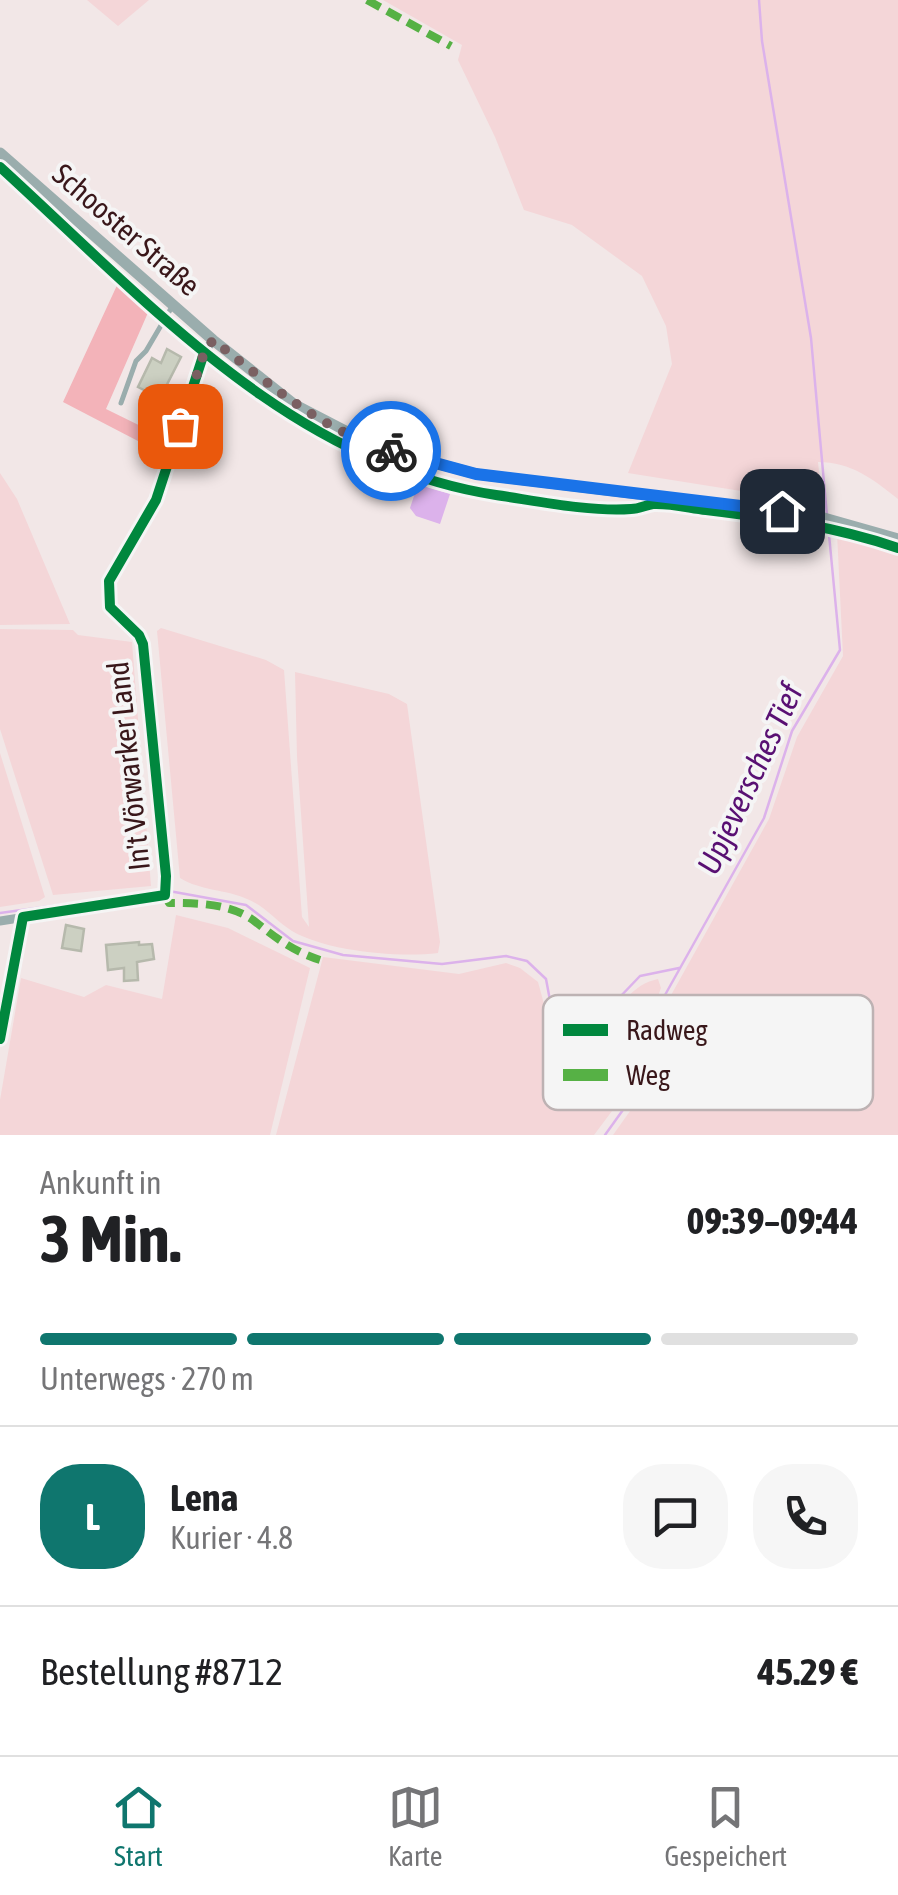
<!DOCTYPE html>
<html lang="de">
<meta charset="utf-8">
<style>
:root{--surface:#fff;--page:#f6f6f6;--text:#202124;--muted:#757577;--line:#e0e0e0;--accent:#0f766e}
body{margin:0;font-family:"Asap Condensed",sans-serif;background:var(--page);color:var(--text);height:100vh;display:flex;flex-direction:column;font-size:38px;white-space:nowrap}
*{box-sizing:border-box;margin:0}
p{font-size:32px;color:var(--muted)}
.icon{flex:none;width:55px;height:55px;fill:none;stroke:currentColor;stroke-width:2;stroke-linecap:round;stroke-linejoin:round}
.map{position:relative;height:1135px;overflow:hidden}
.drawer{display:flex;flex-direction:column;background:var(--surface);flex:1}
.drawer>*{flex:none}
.pin{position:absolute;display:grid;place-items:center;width:85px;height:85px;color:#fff;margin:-42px;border-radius:20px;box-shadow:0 5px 15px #0006}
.courier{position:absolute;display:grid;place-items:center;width:100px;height:100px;margin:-50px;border:8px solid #1a73e8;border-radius:50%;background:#fff;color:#222;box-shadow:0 2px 12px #0007}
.summary em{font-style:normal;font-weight:700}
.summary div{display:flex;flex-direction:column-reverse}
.summary{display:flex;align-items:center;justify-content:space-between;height:170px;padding:0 40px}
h1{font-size:65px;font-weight:700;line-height:75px}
.bar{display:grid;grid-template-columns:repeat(4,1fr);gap:15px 10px;align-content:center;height:120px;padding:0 40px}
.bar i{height:12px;border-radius:8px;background:var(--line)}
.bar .on{background:var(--accent)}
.bar p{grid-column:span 4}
.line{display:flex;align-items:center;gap:25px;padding:0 40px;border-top:2px solid var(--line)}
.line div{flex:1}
.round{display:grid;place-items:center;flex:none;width:105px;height:105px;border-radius:40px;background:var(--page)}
.menu{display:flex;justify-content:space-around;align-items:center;height:140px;border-top:2px solid var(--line);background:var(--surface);font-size:28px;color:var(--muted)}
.menu a{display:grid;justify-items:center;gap:5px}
.menu .on{color:var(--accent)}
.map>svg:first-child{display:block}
</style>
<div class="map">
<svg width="898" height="1135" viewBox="0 0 898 1135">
<rect width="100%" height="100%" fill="#f2e7e7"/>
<path fill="#f4d6d8" d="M87 0H149L118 26Z
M383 0H898V499C873 479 851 462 818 462L822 500 747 492 628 473 672 364 666 326 642 276 572 225 524 210 495 137 458 60 462 45Z
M0 473 17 499 70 624 0 625Z
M837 533 898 555V1135H613L667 1059 670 997 769 819 797 737 843 656Z
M161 628 266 660 284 670 302 917 309 927 297 757 295 672 389 694 407 704 440 942 438 953C397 958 326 951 292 931 276 921 265 906 247 899 225 889 201 891 180 878L157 631Z
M0 629 73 630 78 635 132 642 151 886 53 895 0 729Z
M0 753 45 897 39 901 0 907Z
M176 915 228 928 310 968 270 1135H0V1100L21 978 84 997 106 985 162 999Z
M323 957 459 974 506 963 520 968 538 982 549 1022C617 1056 609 989 658 979L661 988 654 1007V1055L594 1135H276Z"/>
<path fill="#f3b3b9" d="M119 281 150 308 106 409 165 438 161 453 63 402Z"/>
<path fill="#dcb2eb" d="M418 484 450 494 440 524 416 516 410 508Z"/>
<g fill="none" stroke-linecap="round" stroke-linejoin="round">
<path stroke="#dcb2eb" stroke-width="2.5" d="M759 0 762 41 811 338 827 516
M169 891 246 905 293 941 343 955 442 964 506 956 527 961 546 979 552 1011 571 1025 596 1022 640 976 679 968
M0 913 159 891
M605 1135 663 1054 665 995 764 818 792 731 840 650 828 524"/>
</g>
<path fill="#ccd0c2" stroke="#b6b9ac" stroke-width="2.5" d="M167 349 181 357 160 398 138 387 152 358 161 363Z
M66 925 84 929 81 951 62 948Z
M139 942V945L152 944 154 959 137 962 138 980 124 981V968L108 970 106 945Z"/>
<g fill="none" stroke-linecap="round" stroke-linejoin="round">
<path stroke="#9aadad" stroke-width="5" d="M121 403 136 361 146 351 173 305"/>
<path stroke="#9aadad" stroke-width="9" d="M0 921 165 895 166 876 143 644 139 635 110 607 109 581 156 500 204 353 213 340
M0 1039 23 917"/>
<path stroke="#9aadad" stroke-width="11" d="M0 153 213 340 295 405 376 447 476 474 817 516 898 539"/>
<path stroke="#56b145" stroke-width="8" stroke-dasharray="15 8" stroke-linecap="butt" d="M367 0 451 46
M165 895 169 903C196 903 229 903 253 920 275 937 292 951 320 960"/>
<defs>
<path id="cycleway" d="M0 167C146 300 291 464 496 495 537 501 590 512 631 509 639 509 646 505 653 504 670 503 689 508 706 510 773 518 834 526 898 548
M0 1039 23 917 165 895 166 876 143 644 139 635 110 607 109 581 156 500 204 353"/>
</defs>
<use href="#cycleway" stroke="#f5f5f5" stroke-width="16"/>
<use href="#cycleway" stroke="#00873e" stroke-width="10"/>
</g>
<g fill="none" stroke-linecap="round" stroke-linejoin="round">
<path stroke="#7a6062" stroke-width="10" stroke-dasharray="0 18" d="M180 426 204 353 213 340C268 383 322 431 391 451"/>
<path stroke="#1a73e8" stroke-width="12" d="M391 451 476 474 782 511"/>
</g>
<g text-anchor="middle" stroke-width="8" stroke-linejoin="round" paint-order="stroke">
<g font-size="30" fill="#39171a" stroke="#f5f5f5">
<text transform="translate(126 230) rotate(41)" y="10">Schooster Straße</text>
<text transform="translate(129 766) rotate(-96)" y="10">In't Vörwarker Land</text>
</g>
<g font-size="32" font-style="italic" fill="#591073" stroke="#f5f5f5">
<text transform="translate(750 779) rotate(-65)" y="11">Upjeversches Tief</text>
</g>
</g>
<rect x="543" y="995" width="330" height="115" rx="15" fill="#f5f5f5" stroke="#bdb2b3" stroke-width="2.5"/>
<rect x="563" y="1024" width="45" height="12" fill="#00873e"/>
<rect x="563" y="1069" width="45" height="12" fill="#56b145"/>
<g font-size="28" fill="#39171a">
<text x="626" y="1040">Radweg</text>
<text x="626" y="1085">Weg</text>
</g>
</svg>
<div class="pin" style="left:180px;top:426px;background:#ea580c"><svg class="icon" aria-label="bag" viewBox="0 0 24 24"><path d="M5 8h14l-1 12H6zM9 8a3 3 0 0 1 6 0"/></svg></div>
<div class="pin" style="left:782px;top:511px;background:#1f2937"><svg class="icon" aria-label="home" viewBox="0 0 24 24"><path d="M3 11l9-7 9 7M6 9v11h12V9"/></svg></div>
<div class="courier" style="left:391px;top:451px"><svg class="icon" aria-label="bike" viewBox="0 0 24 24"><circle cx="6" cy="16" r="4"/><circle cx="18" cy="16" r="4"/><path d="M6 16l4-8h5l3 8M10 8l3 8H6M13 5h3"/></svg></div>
</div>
<section class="drawer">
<div class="summary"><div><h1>3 Min.</h1><p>Ankunft in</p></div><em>09:39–09:44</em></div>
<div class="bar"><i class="on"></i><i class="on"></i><i class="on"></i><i></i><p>Unterwegs · 270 m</p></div>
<div class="line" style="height:180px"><b class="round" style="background:var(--accent);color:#fff">L</b><div><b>Lena</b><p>Kurier · 4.8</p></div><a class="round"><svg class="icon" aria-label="chat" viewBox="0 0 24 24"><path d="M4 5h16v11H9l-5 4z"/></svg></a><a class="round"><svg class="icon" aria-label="phone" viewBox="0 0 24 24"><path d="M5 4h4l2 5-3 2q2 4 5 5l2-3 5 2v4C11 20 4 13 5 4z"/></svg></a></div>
<div class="line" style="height:130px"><div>Bestellung #8712</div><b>45.29 €</b></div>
</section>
<nav class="menu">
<a class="on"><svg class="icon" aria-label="home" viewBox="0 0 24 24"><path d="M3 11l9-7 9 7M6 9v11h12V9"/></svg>Start</a>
<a><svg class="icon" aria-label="map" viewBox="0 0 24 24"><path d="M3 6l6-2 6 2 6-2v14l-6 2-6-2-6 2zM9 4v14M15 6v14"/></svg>Karte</a>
<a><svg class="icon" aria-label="saved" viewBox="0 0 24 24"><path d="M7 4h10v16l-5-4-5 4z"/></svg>Gespeichert</a>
</nav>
